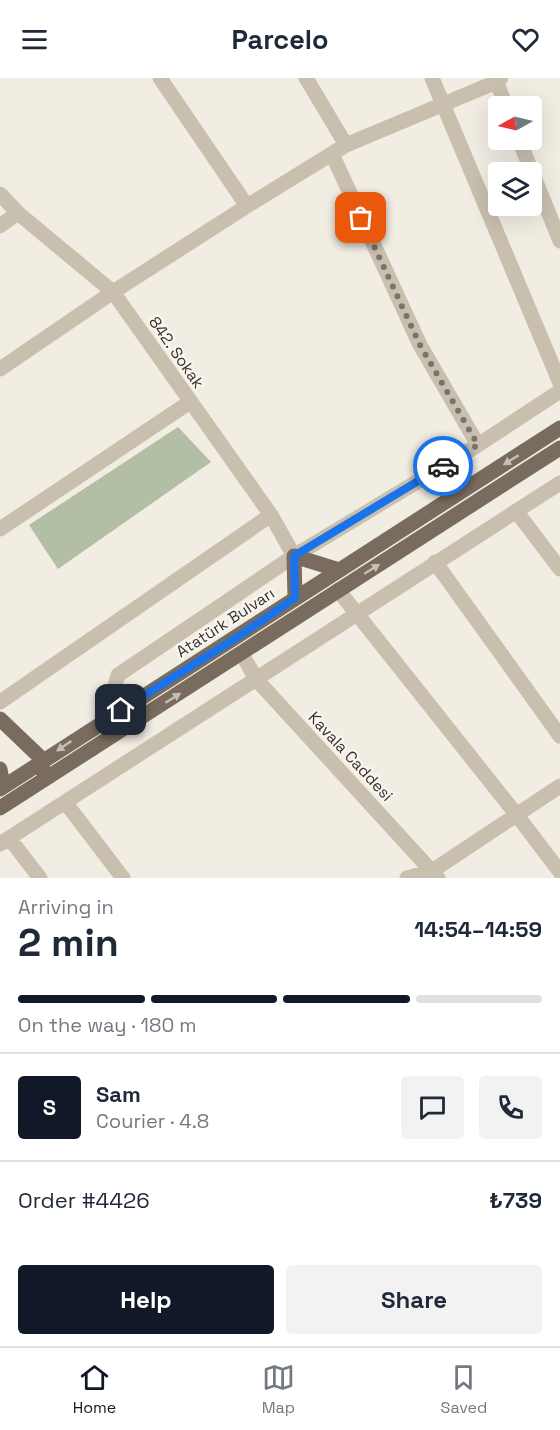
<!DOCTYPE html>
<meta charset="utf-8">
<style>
:root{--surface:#fff;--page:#f2f2f3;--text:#1f2937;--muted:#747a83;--line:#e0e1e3;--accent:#111827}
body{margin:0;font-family:"Space Grotesk",sans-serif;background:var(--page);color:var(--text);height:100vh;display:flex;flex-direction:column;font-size:22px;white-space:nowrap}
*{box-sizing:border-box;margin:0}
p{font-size:20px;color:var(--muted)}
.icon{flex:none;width:33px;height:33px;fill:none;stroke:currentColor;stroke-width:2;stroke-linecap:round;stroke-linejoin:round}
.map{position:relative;height:800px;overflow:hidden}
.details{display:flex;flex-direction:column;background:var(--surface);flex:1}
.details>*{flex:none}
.needle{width:39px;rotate:262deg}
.buttons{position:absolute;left:488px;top:18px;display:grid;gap:12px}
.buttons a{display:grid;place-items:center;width:54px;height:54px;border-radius:6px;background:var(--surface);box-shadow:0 6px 24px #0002;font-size:30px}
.pin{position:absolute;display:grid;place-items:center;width:51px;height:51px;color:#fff;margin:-26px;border-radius:12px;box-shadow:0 3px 9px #0006}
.courier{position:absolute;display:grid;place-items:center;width:60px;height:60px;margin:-30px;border:4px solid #1a73e8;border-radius:50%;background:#fff;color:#222;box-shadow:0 2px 8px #0007}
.summary em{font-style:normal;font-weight:700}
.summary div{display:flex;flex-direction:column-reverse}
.summary{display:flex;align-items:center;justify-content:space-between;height:102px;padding:0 18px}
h1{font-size:39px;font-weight:700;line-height:45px}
.bar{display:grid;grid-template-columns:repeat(4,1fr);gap:9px 6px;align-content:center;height:72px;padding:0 18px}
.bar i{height:8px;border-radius:4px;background:var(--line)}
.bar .on{background:var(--accent)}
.bar p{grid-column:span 4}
.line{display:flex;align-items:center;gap:15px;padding:0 18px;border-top:2px solid var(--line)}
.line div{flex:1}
.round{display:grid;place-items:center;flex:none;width:63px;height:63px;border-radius:6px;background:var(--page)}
.action{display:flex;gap:12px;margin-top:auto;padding:12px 18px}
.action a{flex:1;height:69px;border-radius:6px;background:var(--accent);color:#fff;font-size:24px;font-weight:700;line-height:69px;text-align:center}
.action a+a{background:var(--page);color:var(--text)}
header{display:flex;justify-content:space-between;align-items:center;height:78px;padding:0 18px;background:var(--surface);font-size:27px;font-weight:700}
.menu{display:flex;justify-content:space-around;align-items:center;height:84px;border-top:2px solid var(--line);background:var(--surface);font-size:16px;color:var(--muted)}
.menu a{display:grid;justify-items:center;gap:3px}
.menu .on{color:var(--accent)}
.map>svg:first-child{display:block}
</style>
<header><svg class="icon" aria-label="menu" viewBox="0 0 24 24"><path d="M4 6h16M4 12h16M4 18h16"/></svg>Parcelo<svg class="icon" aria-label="heart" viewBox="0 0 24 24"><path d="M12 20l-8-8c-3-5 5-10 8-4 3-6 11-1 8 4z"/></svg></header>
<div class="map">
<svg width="560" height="800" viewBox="0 0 560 800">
<rect width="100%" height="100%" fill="#f1ede3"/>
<path fill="#b2bfa4" d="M178 349 211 384 58 491 29 447Z"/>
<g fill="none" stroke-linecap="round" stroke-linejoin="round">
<path stroke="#c9bfaf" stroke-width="15" d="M160 0 247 128
M306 0 346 67
M432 0 560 305
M495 0 506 28
M519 62 560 163
M332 76 420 267 478 367
M0 116 18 135 113 214 271 437 294 478
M0 148 18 135
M0 291 113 214 247 128 346 67 496 4 501 0
M516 433 560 491
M0 451 190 324
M435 484 560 658
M338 512 516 736 560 794
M242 576 256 601 438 800
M0 624 271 437
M105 643 118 597 294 478 478 367 560 313
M65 724 123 800
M9 760 40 800
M0 766 560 405
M407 800 432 793 560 708"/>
<path stroke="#796c5f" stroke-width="15" d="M295 520 294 478 339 492
M0 641 43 682 42 692
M0 691 3 709
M0 711 560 350
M0 730 560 370"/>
</g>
<defs><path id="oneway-solid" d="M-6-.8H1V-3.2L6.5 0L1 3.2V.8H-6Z" transform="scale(1.5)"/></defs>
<g fill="#c6bfb5">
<use href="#oneway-solid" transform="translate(511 382) rotate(148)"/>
<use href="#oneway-solid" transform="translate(372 491) rotate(-32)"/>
<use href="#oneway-solid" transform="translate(173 620) rotate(-32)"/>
<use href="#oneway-solid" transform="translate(64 668) rotate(146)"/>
</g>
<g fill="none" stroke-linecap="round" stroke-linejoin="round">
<path stroke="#79736c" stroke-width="6" stroke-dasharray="0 10.8" d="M361 140 420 267 478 367 443 388"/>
<path stroke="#1a73e8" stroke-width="8" d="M121 632 236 560 295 520 294 478 443 388"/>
</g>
<g text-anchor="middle" stroke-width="4.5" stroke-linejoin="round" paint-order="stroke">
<g font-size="16" fill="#39322c" stroke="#f9f6ef">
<text transform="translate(177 274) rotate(55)" y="6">842. Sokak</text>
<text transform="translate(225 544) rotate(-33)" y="6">Atatürk Bulvarı</text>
<text transform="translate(351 678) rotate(47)" y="6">Kavala Caddesi</text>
</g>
</g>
</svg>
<div class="buttons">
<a><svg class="needle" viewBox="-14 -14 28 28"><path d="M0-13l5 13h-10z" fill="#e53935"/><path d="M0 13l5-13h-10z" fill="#747a83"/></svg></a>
<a><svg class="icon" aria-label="layers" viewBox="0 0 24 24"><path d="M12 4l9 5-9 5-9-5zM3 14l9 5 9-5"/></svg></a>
</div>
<div class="pin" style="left:361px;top:140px;background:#ea580c"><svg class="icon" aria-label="bag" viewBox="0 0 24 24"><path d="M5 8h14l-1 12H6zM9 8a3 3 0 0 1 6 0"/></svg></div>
<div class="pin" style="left:121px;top:632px;background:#1f2937"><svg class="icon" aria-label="home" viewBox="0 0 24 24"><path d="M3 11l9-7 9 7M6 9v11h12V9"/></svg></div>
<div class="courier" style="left:443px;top:388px"><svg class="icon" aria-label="car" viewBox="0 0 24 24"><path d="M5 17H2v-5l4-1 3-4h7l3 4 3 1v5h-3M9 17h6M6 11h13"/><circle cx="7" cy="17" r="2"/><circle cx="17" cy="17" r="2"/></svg></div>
</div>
<section class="details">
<div class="summary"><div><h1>2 min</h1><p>Arriving in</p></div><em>14:54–14:59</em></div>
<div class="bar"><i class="on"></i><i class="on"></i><i class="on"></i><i></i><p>On the way · 180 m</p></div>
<div class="line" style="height:108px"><b class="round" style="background:var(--accent);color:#fff">S</b><div><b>Sam</b><p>Courier · 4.8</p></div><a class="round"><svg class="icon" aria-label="chat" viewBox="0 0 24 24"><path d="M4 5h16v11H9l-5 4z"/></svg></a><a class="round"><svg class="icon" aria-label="phone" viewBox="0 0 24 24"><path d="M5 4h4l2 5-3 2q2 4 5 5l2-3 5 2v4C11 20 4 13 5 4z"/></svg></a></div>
<div class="line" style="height:78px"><div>Order #4426</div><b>₺739</b></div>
<div class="action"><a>Help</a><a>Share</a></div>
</section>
<nav class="menu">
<a class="on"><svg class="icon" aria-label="home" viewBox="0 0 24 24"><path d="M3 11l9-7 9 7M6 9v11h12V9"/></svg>Home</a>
<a><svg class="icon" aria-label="map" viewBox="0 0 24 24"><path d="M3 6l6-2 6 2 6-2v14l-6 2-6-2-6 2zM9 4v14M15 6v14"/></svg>Map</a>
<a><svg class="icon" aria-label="saved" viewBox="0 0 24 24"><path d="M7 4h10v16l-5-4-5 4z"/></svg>Saved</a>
</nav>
